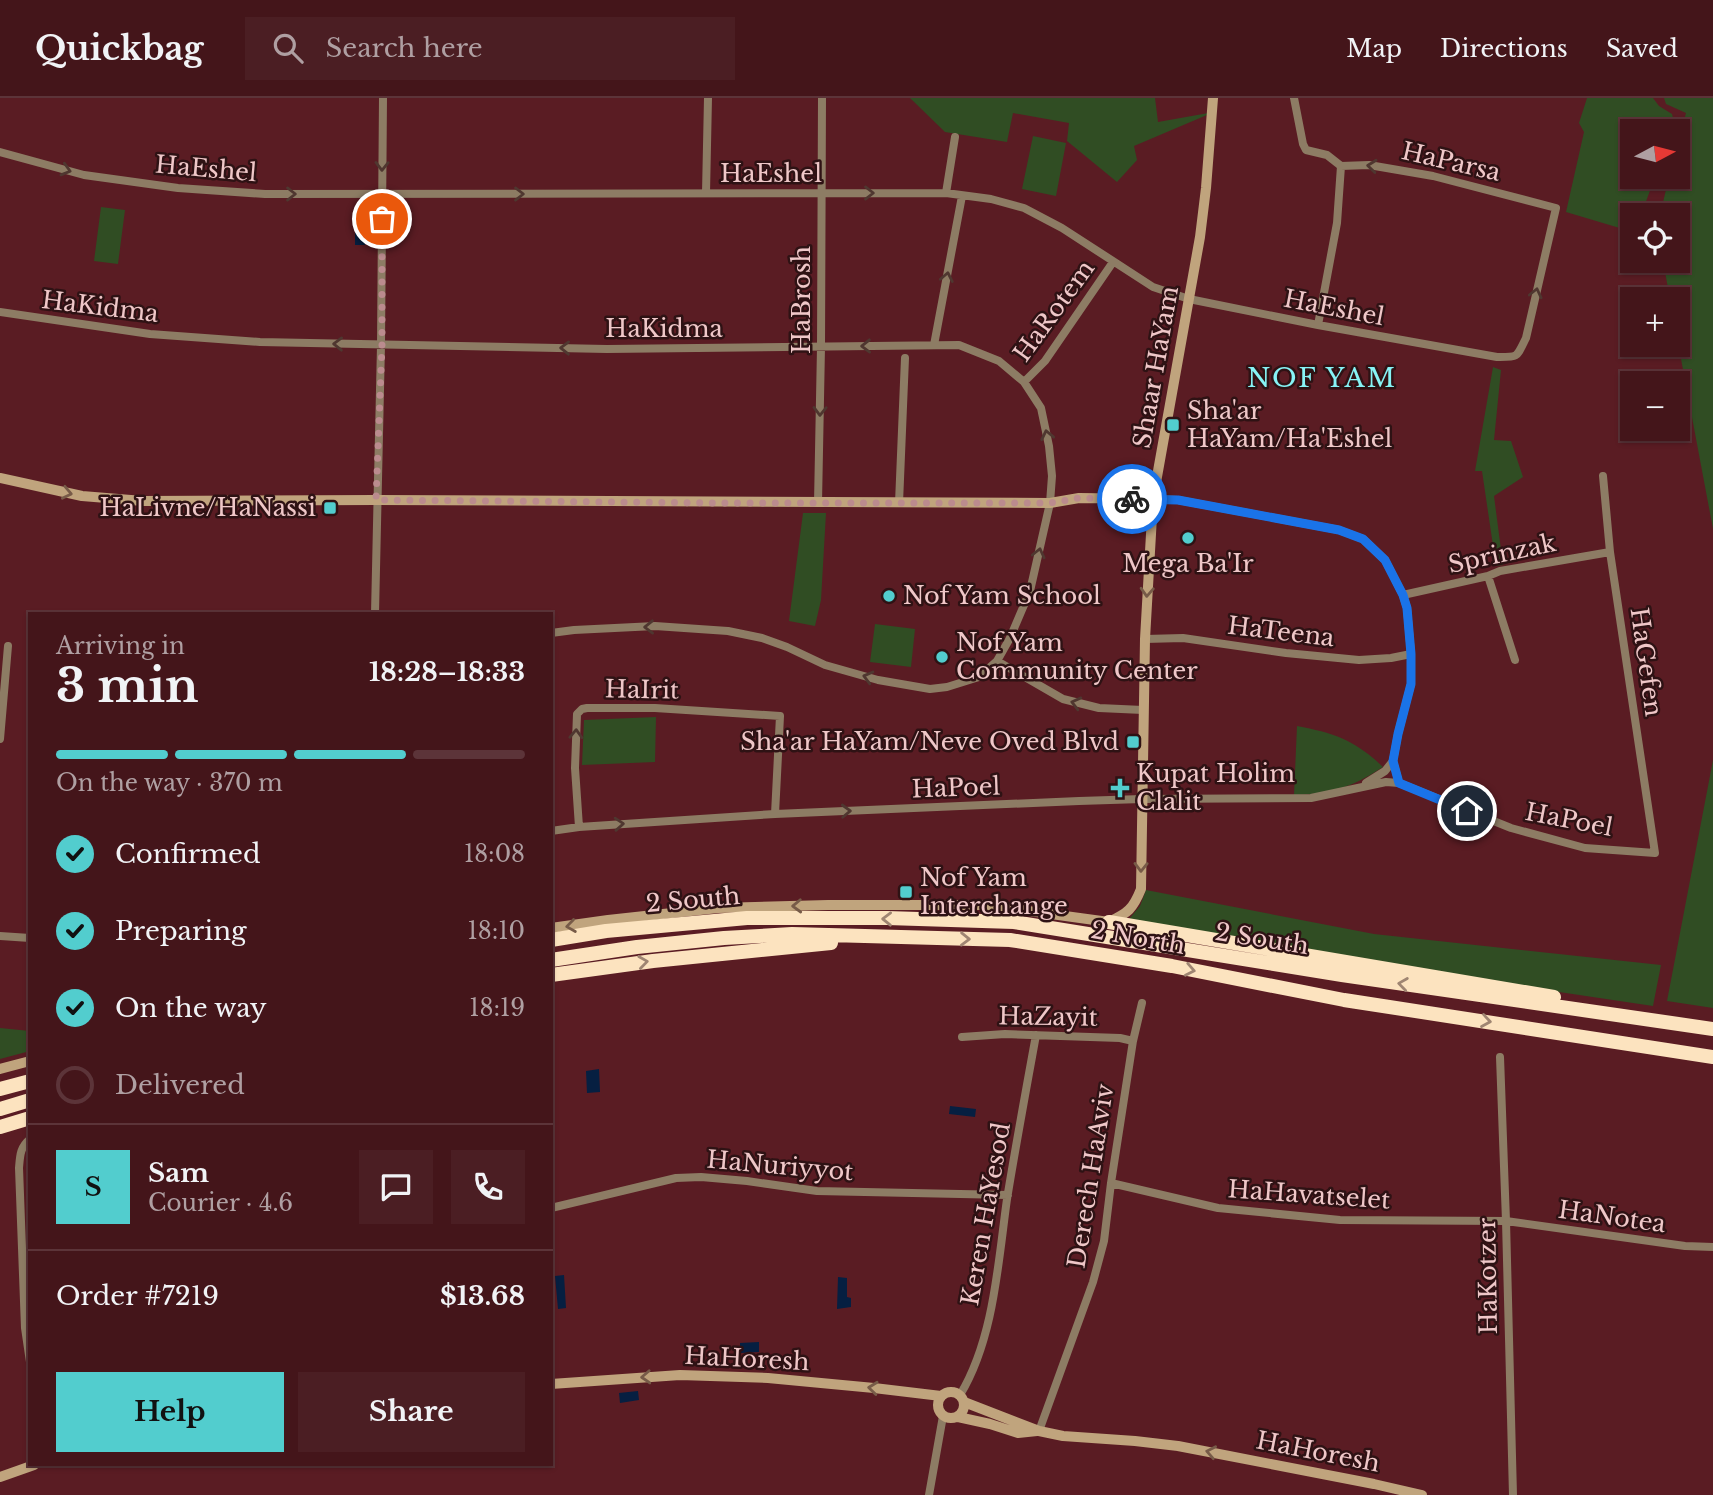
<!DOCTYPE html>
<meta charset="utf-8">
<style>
:root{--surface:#44151a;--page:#4b1e23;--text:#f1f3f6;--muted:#af9fa2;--line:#5c3439;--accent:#52cdce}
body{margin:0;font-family:"Libre Baskerville",serif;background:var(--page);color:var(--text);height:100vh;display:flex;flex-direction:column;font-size:26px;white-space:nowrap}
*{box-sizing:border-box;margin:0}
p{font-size:23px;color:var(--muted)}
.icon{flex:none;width:38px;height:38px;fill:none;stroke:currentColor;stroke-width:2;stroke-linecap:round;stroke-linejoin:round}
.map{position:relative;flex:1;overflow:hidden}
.sheet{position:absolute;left:28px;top:514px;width:525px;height:854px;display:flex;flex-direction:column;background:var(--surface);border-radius:0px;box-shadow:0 2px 5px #0004,0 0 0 2px var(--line)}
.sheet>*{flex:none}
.needle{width:46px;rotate:83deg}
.buttons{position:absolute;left:1620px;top:21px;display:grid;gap:14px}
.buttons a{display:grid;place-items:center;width:70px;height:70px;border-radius:0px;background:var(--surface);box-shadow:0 2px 5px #0004,0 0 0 2px var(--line);font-size:35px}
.pin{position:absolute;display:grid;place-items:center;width:60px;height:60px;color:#fff;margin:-30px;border:4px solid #fff;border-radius:50%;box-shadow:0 2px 7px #0007}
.courier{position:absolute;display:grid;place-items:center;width:70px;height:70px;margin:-35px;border:5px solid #1a73e8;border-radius:50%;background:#fff;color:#222;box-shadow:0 2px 9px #0007}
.headline em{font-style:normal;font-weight:700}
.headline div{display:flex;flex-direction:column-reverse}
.headline{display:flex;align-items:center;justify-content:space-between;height:119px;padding:0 28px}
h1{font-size:46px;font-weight:700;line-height:52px}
.bar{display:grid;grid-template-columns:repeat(4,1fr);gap:10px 7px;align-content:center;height:84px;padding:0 28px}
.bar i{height:9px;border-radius:5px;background:var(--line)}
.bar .on{background:var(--accent)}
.bar p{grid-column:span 4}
.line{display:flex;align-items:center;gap:18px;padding:0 28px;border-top:2px solid var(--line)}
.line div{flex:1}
.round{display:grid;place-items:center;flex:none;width:74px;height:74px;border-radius:0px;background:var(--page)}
ol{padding:0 28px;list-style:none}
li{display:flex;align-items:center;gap:21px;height:77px}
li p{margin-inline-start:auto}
li .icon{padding:7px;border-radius:50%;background:var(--accent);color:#111;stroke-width:4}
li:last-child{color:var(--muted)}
li i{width:38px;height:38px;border:4px solid var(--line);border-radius:50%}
.action{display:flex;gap:14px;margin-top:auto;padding:14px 28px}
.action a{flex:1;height:80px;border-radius:0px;background:var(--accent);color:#111;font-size:28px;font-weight:700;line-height:80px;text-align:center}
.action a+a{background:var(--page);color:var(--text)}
header{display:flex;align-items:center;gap:42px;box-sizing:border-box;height:98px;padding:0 35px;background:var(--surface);border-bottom:2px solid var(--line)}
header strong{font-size:33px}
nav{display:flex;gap:38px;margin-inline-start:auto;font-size:24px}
.search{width:490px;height:63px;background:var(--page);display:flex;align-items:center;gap:18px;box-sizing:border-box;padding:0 24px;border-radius:0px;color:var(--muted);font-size:26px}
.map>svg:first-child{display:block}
</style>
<header>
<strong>Quickbag</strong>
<div class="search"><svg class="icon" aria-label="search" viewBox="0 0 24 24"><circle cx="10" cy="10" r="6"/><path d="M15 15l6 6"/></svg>Search here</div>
<nav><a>Map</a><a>Directions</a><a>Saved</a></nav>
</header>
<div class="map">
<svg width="1713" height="1397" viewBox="0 0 1713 1397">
<rect width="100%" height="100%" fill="#5a1c23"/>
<path fill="#304d23" d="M910 0H1155L1158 24 1214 14 1134 48 1137 62 1117 84 1067 43 1069 25 1013 15 1007 44 945 34Z
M1587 0H1653L1659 8 1672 16 1675 28 1673 33H1633V79H1655L1641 117H1633V134L1566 114 1584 34 1579 25Z
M1664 0H1713V431L1678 245V201H1670L1663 163H1678V117H1660L1669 79H1678V44L1686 15 1666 6Z
M1033 38 1066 45 1056 98 1022 91Z
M101 109 125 112 118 166 94 163Z
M1493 269 1501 272 1494 342 1511 343 1523 379 1494 398 1503 467 1496 468 1482 373H1475Z
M803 415H826L821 502 815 528 789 523Z
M875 526 915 531 911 569 870 564Z
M656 619 655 664 582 667 584 622Z
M1297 628C1334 635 1355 642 1383 669 1352 689 1332 696 1294 697Z
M1713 662V910L1667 903Z
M1146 792 1374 836 1661 867 1653 908 1373 866 1129 821 1140 808Z
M0 930 30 933V953L0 961Z"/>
<path fill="#061f41" d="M355 113H364L365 147H355Z
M599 971 600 994 587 995 586 973Z
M950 1008 976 1011 975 1019 949 1016Z
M564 1177 566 1210 558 1211 555 1178Z
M838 1179 847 1180V1199L851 1200V1209L837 1211Z
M759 1244V1254L740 1255V1245Z
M638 1293 639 1302 620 1305 619 1295Z"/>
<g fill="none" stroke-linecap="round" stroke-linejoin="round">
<path stroke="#8d7c64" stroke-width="8" d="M1294 0 1303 46 1306 52 1327 57 1341 68
M0 54 84 77 178 90 265 96 946 95 991 101 1024 110 1062 130 1153 189 1189 201 1318 227 1497 259C1519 259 1516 260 1526 240L1556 110 1433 78 1369 67 1341 68 1337 125 1318 227
M706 95 708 0
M946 95 955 39
M0 214 150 236 260 244 607 251 959 247 999 263 1024 284 1041 310 1049 348 1052 378 1050 405 1030 493 1010 540 997 563
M934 247 962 98
M1024 284 1045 263 1113 164
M1153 401 1178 402 1339 432 1363 441 1385 462 1403 497 1407 510 1411 556V586L1398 636 1393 663 1399 685
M818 405 821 249 822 0
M899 405 905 260
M1488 478 1515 562
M1403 497 1488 478 1500 473 1610 454
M375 516 381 247 383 0
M551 535 574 532 655 528 728 533 762 540 787 549 825 567 878 582 930 591 947 589 979 579 997 563 1063 601 1099 610 1143 612
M1145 541 1183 540 1286 555 1359 562 1391 560 1411 556
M0 641 8 548
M1366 685 1385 673 1393 663
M579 729 575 670 577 616 582 611 587 610H655L780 618 775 716
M551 733 579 729 775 716 1079 703 1142 701 1311 700 1386 684 1399 685 1511 730 1585 750 1655 755 1610 454 1603 378
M0 838 30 840
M962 939 1005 936 1120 940 1133 943
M1500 959 1506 1123 1513 1397
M30 1041C20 1049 20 1058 19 1070L25 1230 30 1264
M1111 1085 1218 1110 1340 1122 1506 1123 1685 1148 1713 1149
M551 1110 676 1080 701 1079 747 1083 817 1093 1008 1097
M960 1297C994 1241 998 1165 1007 1101 1016 1046 1026 992 1036 937
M1039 1333 1093 1184 1104 1143 1111 1085 1133 943 1142 905
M929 1397 943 1318"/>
<path stroke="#c0a47d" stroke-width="10" d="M0 380 82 398 143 403 376 402 1050 405 1079 400 1153 401
M551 830 608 822 718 810 828 807H985L1109 824C1128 815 1133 811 1141 791L1145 541 1153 401 1200 139 1206 90 1213 0
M0 971 30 963
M551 1286 680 1277 768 1280 874 1290 941 1298
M938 1307a13 13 0 1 1 26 0a13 13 0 1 1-26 0Z
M964 1304 1039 1333 1063 1338 1135 1343 1178 1348 1374 1386 1422 1397
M958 1319 990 1326 1018 1335 1037 1333
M0 1379 34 1367"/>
<path stroke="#fce3bf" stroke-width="14" d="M1109 824 1554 899
M551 842 606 833 747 820H887L1014 824 1342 877 1713 931
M551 862 637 849 724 840 792 836 1010 842 1172 868 1344 902 1713 959
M551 877 653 863 831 845
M0 991 30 983
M0 1011 30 1002
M0 1029 30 1020"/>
</g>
<defs><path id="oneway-chevron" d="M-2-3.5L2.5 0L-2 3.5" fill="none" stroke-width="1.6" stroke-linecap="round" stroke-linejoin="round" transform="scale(1.75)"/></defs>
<g stroke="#4f3730">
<use href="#oneway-chevron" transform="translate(382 68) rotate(91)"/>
<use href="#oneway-chevron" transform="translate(1372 68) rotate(-174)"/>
<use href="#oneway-chevron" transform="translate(66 72) rotate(16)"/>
<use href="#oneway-chevron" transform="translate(869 95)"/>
<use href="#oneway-chevron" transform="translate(291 96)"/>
<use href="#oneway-chevron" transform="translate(519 96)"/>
<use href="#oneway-chevron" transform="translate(947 179) rotate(-79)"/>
<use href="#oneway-chevron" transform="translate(1536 195) rotate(-77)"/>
<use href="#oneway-chevron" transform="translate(338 246) rotate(-179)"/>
<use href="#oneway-chevron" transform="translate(866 248) rotate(179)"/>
<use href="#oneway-chevron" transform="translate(565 250) rotate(-179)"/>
<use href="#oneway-chevron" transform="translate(820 313) rotate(91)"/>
<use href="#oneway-chevron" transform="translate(1047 337) rotate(-102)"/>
<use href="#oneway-chevron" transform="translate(1039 455) rotate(-77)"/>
<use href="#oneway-chevron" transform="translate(649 529) rotate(179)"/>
<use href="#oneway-chevron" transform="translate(868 579) rotate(-165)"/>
<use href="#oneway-chevron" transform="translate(1076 605) rotate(-166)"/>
<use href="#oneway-chevron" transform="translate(576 636) rotate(-88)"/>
<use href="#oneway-chevron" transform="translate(846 713) rotate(-2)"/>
<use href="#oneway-chevron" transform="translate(619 726) rotate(-4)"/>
</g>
<g stroke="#775b48">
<use href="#oneway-chevron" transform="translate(67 395) rotate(12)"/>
<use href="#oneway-chevron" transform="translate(1147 494) rotate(93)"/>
<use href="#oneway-chevron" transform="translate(1141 769) rotate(91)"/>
<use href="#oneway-chevron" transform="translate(797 808) rotate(178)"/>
<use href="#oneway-chevron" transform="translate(571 828) rotate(172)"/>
<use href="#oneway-chevron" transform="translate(646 1279) rotate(177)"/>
<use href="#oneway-chevron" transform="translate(873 1290) rotate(-174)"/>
<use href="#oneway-chevron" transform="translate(1211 1354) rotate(-169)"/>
</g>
<g stroke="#9f8572">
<use href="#oneway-chevron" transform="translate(887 821) rotate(-179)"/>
<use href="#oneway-chevron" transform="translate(965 841) rotate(1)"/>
<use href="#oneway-chevron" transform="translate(643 864) rotate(-8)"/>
<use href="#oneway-chevron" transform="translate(1190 872) rotate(11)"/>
<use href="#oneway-chevron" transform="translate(1403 886) rotate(-172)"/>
<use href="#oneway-chevron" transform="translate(1486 923) rotate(9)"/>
</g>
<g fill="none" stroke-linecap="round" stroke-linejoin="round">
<path stroke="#bb8b8e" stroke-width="7" stroke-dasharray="0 12.6" d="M382 121V247L376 402 725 405H1050L1079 400 1132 401"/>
<path stroke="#1a73e8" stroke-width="9" d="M1132 401 1178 402 1339 432 1363 441 1385 462 1403 497 1407 510 1411 556V586L1398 636 1393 663 1399 685 1467 713"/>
</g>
<g fill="#52cdce" stroke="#2e1214" stroke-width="2.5">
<rect x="1166" y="320" width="14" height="14" rx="3.5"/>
<rect x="323" y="403" width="14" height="14" rx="3.5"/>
<circle cx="1188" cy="440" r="7"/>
<circle cx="889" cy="498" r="7"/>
<circle cx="942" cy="559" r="7"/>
<rect x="1126" y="637" width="14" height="14" rx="3.5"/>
<path d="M1116.5 679.5h7v7h7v7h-7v7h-7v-7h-7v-7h7z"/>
<rect x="899" y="787" width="14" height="14" rx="3.5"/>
</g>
<g text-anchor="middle" stroke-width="5" stroke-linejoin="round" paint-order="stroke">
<g font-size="24" fill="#efc7c8" stroke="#2e1214">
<text transform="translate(1451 64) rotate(13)" y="8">HaParsa</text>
<text transform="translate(206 71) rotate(5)" y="8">HaEshel</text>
<text x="771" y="84">HaEshel</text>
<text transform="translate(802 202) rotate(-90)" y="8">HaBrosh</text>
<text transform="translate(100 209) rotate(7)" y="8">HaKidma</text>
<text transform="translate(1334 210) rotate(11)" y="8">HaEshel</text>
<text transform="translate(1054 213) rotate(-54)" y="8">HaRotem</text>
<text x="664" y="239">HaKidma</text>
<text transform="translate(1156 269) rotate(-80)" y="8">Shaar HaYam</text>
<text transform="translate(1502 456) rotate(-12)" y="8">Sprinzak</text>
<text transform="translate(1281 534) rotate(7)" y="8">HaTeena</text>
<text transform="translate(1646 564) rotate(82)" y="8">HaGefen</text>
<text transform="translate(642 592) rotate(1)" y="8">HaIrit</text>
<text transform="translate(956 690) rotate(-2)" y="8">HaPoel</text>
<text transform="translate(1569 722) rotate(11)" y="8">HaPoel</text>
<text transform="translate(693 802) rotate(-5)" y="8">2 South</text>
<text transform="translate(1138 840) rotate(10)" y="8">2 North</text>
<text transform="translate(1262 841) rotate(9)" y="8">2 South</text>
<text transform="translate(1048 919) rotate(1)" y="8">HaZayit</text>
<text transform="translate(780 1068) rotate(5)" y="8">HaNuriyyot</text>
<text transform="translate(1091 1078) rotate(-81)" y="8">Derech HaAviv</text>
<text transform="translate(1309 1097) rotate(4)" y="8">HaHavatselet</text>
<text transform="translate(986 1116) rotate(-80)" y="8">Keren HaYesod</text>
<text transform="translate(1612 1119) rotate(8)" y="8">HaNotea</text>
<text transform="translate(1488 1178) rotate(-91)" y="8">HaKotzer</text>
<text transform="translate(747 1261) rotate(3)" y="8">HaHoresh</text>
<text transform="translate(1318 1354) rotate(11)" y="8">HaHoresh</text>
</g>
<g font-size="24" fill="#efc7c8" stroke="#2e1214" text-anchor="start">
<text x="1187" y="321">Sha'ar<tspan x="1187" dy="28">HaYam/Ha'Eshel</tspan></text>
<text x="316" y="418" text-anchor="end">HaLivne/HaNassi</text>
<text x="1188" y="474" text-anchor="middle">Mega Ba'Ir</text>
<text x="903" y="506">Nof Yam School</text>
<text x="956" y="553">Nof Yam<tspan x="956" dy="28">Community Center</tspan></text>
<text x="1119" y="652" text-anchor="end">Sha'ar HaYam/Neve Oved Blvd</text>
<text x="1136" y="684">Kupat Holim<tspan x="1136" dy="28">Clalit</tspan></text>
<text x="920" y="788">Nof Yam<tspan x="920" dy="28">Interchange</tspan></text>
</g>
<g font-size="26" letter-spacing="2" fill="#87f3f5" stroke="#2e1214">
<text x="1322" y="289">NOF YAM</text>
</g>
</g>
</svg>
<div class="buttons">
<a><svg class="needle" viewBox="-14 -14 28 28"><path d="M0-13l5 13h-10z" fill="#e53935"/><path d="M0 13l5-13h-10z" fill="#af9fa2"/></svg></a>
<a><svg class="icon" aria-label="locate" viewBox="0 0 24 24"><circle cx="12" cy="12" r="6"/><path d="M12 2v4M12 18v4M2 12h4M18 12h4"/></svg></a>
<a>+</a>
<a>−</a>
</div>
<div class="pin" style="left:382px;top:121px;background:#ea580c"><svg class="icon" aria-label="bag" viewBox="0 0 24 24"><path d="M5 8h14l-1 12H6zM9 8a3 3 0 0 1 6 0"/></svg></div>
<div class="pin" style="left:1467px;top:713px;background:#1f2937"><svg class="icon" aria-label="home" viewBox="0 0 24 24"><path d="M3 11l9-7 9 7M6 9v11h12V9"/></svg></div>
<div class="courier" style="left:1132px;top:401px"><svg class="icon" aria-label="bike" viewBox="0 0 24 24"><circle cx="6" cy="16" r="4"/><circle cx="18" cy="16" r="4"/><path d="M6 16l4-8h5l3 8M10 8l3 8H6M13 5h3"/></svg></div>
<section class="sheet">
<div class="headline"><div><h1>3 min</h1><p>Arriving in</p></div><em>18:28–18:33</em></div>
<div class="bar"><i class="on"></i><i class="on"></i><i class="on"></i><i></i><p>On the way · 370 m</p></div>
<ol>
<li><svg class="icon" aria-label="check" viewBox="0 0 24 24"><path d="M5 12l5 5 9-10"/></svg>Confirmed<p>18:08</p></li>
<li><svg class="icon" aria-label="check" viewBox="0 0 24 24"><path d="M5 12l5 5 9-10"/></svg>Preparing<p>18:10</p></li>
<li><svg class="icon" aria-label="check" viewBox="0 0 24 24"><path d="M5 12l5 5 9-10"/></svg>On the way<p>18:19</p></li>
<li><i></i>Delivered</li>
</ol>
<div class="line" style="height:126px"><b class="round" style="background:var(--accent);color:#111">S</b><div><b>Sam</b><p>Courier · 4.6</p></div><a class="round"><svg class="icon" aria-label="chat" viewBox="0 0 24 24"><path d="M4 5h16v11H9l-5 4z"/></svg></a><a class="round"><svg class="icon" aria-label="phone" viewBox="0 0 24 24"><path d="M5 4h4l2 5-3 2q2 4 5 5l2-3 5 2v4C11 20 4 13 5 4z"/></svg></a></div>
<div class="line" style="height:91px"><div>Order #7219</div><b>$13.68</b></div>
<div class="action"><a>Help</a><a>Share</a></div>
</section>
</div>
